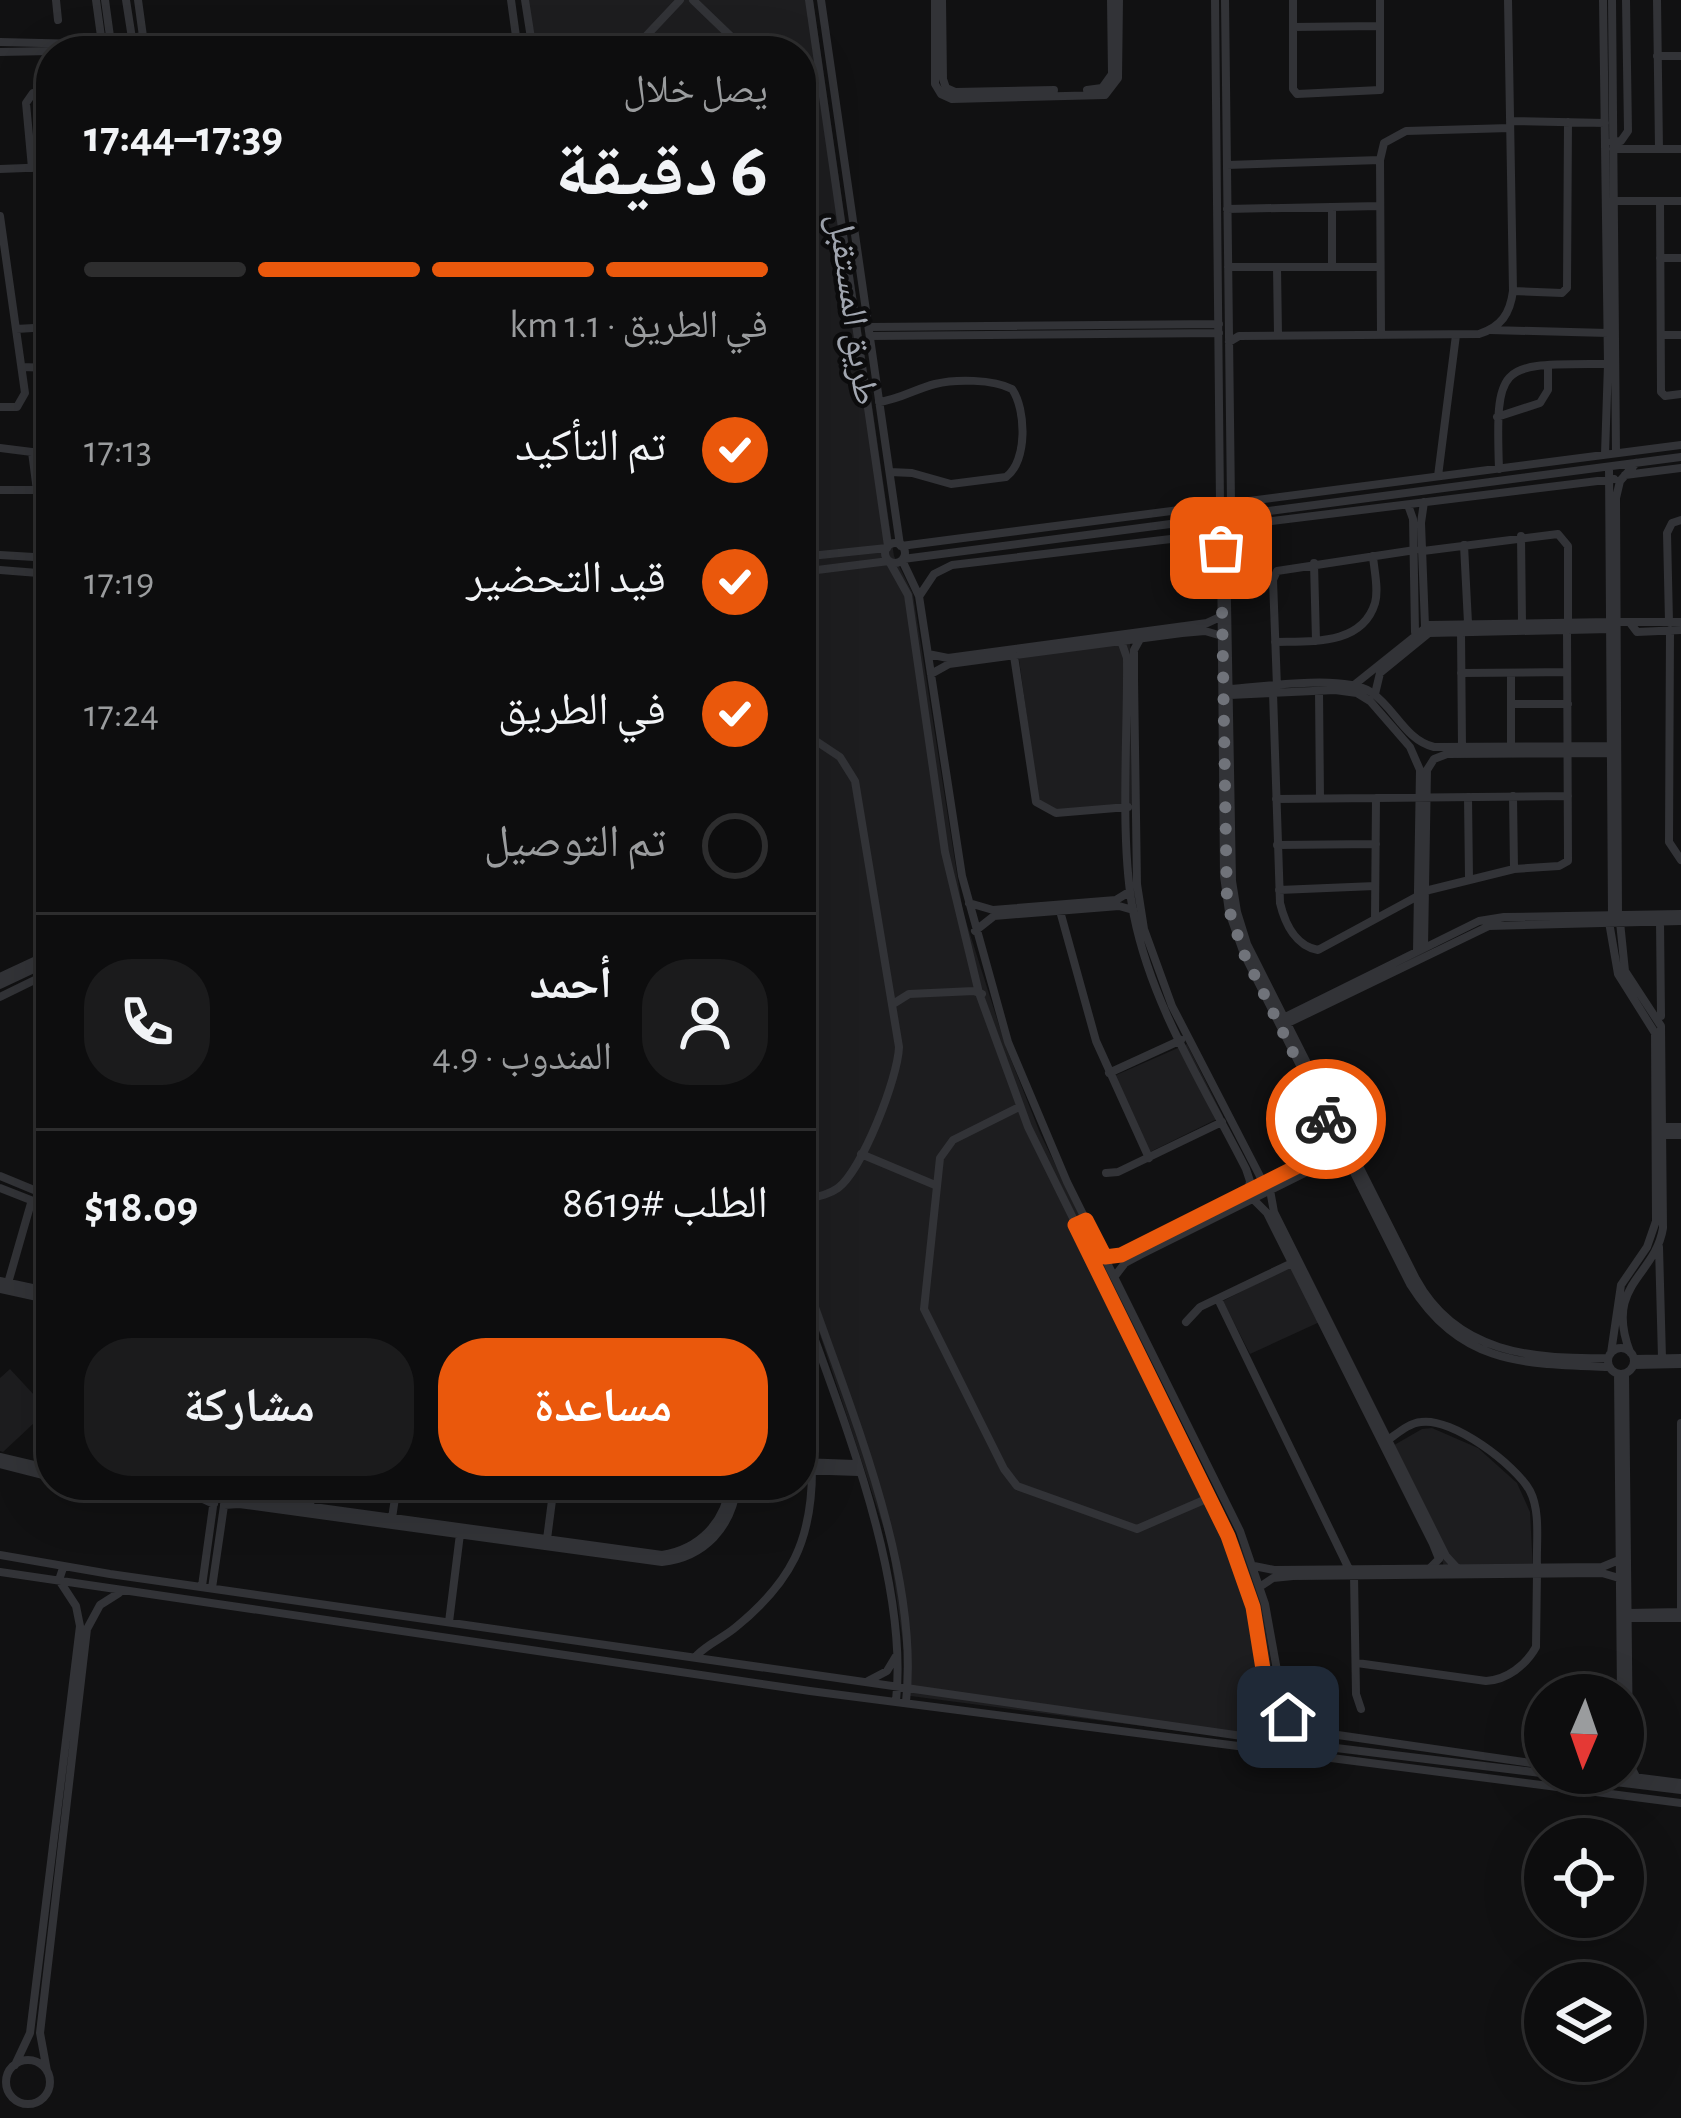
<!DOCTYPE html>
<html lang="ar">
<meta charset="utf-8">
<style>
:root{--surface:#0d0d0e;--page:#1b1b1c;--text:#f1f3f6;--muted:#9a9c9e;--line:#2d2d2e;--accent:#ea580c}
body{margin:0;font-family:"Alegreya Sans","Noto Naskh Arabic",sans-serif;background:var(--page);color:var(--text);direction:rtl;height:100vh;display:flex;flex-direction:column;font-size:45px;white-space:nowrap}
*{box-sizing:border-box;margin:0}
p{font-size:39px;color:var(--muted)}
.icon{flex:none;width:66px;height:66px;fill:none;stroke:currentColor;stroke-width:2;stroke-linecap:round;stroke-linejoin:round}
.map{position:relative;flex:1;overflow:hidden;direction:ltr}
.panel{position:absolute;left:36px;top:36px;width:780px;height:1464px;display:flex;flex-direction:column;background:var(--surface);border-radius:48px;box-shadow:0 12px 48px #0002,0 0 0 3px var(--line);direction:rtl}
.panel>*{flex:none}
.needle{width:78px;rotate:182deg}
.controls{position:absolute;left:1524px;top:1674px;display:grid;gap:24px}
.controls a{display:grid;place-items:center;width:120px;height:120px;border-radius:50%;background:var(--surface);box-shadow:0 12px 48px #0002,0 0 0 3px var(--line);font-size:60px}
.pin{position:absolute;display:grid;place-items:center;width:102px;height:102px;color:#fff;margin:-51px;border-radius:24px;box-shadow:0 6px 18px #0006}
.courier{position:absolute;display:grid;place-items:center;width:120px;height:120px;margin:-60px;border:9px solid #ea580c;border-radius:50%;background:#fff;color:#222;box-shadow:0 3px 15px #0007}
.overview em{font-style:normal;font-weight:700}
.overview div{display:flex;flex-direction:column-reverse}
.overview{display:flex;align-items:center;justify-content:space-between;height:204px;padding:0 48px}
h1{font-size:78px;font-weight:700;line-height:90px}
.bar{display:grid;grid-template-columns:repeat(4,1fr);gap:18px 12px;align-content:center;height:144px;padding:0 48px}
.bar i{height:15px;border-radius:9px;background:var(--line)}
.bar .on{background:var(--accent)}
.bar p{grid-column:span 4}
.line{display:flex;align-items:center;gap:30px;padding:0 48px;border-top:3px solid var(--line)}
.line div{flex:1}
.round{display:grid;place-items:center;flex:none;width:126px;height:126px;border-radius:48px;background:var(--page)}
ol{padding:0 48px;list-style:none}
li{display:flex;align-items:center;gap:36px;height:132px}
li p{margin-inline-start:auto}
li .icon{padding:12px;border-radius:50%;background:var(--accent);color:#fff;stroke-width:4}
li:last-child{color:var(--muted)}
li i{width:66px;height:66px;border:6px solid var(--line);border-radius:50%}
.button{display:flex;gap:24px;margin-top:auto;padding:24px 48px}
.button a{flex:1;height:138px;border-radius:48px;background:var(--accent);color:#fff;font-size:48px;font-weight:700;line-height:138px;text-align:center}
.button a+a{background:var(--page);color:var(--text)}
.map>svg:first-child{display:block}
</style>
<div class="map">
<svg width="1681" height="2118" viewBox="0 0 1681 2118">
<rect width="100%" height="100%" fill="#111112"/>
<path fill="#1d1d1f" d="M528 0H813L894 556 913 594 963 912 1006 1047 1040 1133 1247 1559 1263 1611 1271 1664 1273 1743 903 1695 904 1650 889 1544 801 1277V51H536Z
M1130 637 1132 804 1059 810 1043 805 1038 798 1018 652Z
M1187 1044 1223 1116 1150 1152 1114 1076Z
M1296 1263 1324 1320 1250 1354 1223 1301Z
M10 1369 48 1410 3 1452 0 1451V1378Z
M1432 1428 1478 1448 1517 1483 1530 1512 1533 1570 1445 1571 1439 1548 1389 1448 1422 1429Z"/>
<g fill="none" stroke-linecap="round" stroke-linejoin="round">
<path stroke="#323337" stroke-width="8" d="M56 0 58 20
M96 0 103 51
M105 0 112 51
M126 0 134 51
M138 0 145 51
M511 0 518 51
M525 0 533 51
M693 0 746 51
M809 0 888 546
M821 0 900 545
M935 0V84L941 94 952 99 1105 95 1118 78 1119 0
M942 0 943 79 946 88 955 92 1054 90
M1215 0 1220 504
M1225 0 1231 503
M1293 0V89L1297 94 1380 90V0
M1603 0 1608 364 1605 454
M1612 0 1616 453
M1657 0 1659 149
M1293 27 1380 26
M0 42 82 44 101 37
M109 42 143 36
M632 51 680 0
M0 52 51 51
M1657 56H1681
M1087 90 1102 88 1112 74 1111 0
M1510 121 1605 123
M1612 142 1621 141 1628 131 1626 0
M1613 149H1681
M1227 165 1380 160
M32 168 26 103 33 93 51 92
M0 169 51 167
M1614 201H1681
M1660 201 1661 392 1665 396 1681 394
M1332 207V267
M51 209 41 216 51 287
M1227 209 1380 206
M0 216 25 393 17 407H0
M1660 258H1681
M1228 267H1380
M1277 267 1278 335
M1513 291 1562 293 1567 288 1568 122
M869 327 1219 324
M16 329 51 327
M1490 330 1608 333
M1381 334 1380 160 1384 143 1406 131 1510 128
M1661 335H1681
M870 336 1219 333
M1229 342 1239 336 1479 334C1501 327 1510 314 1513 291L1508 0
M22 367 51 368
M879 402C901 399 915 389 935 384 955 379 993 379 1012 389 1026 409 1028 461 1006 477L951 484 912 473 890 472
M1497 417 1540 403 1548 390V365
M0 448 32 452 37 491
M1609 467 1612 915
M1499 469C1495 358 1501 365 1607 364
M1625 475 1681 468
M1438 476 1456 335
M0 490H51
M1424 502 1421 523 1425 626
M1408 505 1413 519 1415 632
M1240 515 1229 529 1226 547 1232 881 1237 912 1247 944 1416 1279C1456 1353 1533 1360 1608 1358
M1205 520 1221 548 1224 876 1229 912 1244 954 1410 1284C1461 1365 1522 1364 1609 1367
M1231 526 1614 479
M1521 536 1522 623
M885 553a10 10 0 1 1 20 0a10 10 0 1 1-20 0Z
M1464 545 1468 623
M901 546 1681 445
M1423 551 1558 534 1568 546V622
M0 555 51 558
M801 557 887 548
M903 559 1681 457
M902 560 919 596 962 876 1008 1042 1067 1182 1240 1531 1265 1604 1284 1709 1299 1727 1324 1733 1545 1765
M889 561 908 595 945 852 979 993 1028 1127 1211 1497 1242 1570 1261 1642 1270 1740
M1314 563 1316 641
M0 570 51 574
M801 572 889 561
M920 595 934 574 952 565 1213 534
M1618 622H1681
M1669 622 1667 533 1672 523 1681 520
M1631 624 1637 632 1681 630
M1670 630 1669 842 1681 860
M1461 632 1462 747
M1140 639 1134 650V679L1137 884 1144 929 1172 1006 1264 1184
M1121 641 1127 658C1128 736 1119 843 1134 916 1152 1006 1205 1088 1246 1169L1250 1181 1248 1192
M1275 642C1310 641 1362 646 1375 603 1379 589 1374 570 1373 556
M928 654 948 658 1207 623 1220 617
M1014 656 1036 802 1056 813 1128 807
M1461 673 1567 672
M1511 673V747
M931 674 949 664 1182 633 1205 631 1222 636
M1354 685 1429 625 1610 622
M1277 687 1273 580 1277 571 1415 550
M1230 689C1264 687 1343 674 1371 692 1395 708 1405 740 1434 747L1611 746
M1319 691 1320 798
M1273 693 1280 903C1285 924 1296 946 1318 950L1429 890 1514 869 1559 866 1568 861 1567 630
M1375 694 1380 673 1429 633 1610 629
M1230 695 1335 690 1357 693 1370 701 1410 747 1420 770 1417 951
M1511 704H1568
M801 731 840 757 855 781 899 1047C898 1078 862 1170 838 1188 827 1196 814 1197 801 1200
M1513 796 1514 869
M1468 797 1469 879
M1276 799 1568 796
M1277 845 1376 844
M1279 890 1375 886
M969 903 993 910 1116 900 1129 892
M1060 911 1096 1041 1149 1158
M1618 915 1616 498 1620 481 1636 463
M1375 918 1376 798
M1660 921 1661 1016
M1609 922 1618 974 1655 1033 1656 1221 1647 1247 1621 1285 1611 1353
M1620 922 1625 971 1661 1026 1663 1228C1655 1277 1604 1284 1630 1352
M975 931 994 916 1119 906 1133 910
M1424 947 1427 770 1434 759 1447 754 1611 753
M0 977 51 953
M0 985 51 961
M0 997 51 972
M893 1004 909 994 974 991 982 994
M1285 1017 1479 921 1504 917 1681 914
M1288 1023 1489 926 1681 921
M1109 1073 1181 1040
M1019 1107 953 1140 940 1158 924 1309 1004 1469 1017 1486 1137 1529 1211 1497
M1662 1127H1681
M1663 1135H1681
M861 1154 935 1185
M1106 1173 1118 1172 1222 1122
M0 1176 51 1197
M0 1188 51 1208
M1270 1190 1274 1212 1446 1556 1457 1568
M1253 1199 1267 1213 1433 1544 1439 1559 1430 1568
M1659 1247 1662 1358
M1106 1257 1136 1248 1313 1159 1328 1151 1336 1140
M801 1267C844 1395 921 1567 906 1702
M1115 1276 1125 1263 1140 1255 1327 1162 1345 1158
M0 1281 51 1292
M8 1283 31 1203
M0 1289 51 1300
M1218 1299 1349 1569
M801 1301C842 1417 909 1579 896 1701
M1186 1322 1200 1307 1292 1263
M1608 1361a13 13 0 1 1 26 0a13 13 0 1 1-26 0Z
M1635 1359 1681 1358
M1634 1365 1681 1364
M1618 1374 1621 1695
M1625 1374 1629 1751 1631 1767 1640 1784
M1681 1423V1608
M1388 1440C1398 1433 1409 1423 1421 1422 1452 1417 1516 1465 1530 1491 1541 1512 1536 1544 1537 1567
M0 1457 51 1469
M801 1462 855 1464
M0 1464 51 1477
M46 1468 51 1433
M801 1470 858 1472
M104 1485 201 1498 214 1504
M170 1485 215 1489
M226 1492 241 1497 662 1555C699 1549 725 1523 730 1485
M224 1505 239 1504 662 1562C705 1557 732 1527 737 1485
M310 1507 312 1485
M392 1518 397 1485
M547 1539 554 1485
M0 1555 110 1574 1270 1740 1681 1790
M1254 1566 1274 1570 1602 1567 1619 1560
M0 1572 810 1691 1681 1803
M1354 1575 1356 1694 1361 1709
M202 1586 216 1485
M1261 1586 1273 1578 1293 1576 1602 1573 1619 1578
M212 1588 227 1485
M1628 1613 1681 1612
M1628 1618H1681
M449 1622 460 1534
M697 1655C709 1643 723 1638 736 1627 791 1582 812 1541 812 1470
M1357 1663 1486 1681C1507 1680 1526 1665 1536 1647L1537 1573
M868 1681 887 1671 896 1656
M1602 1773 1681 1783
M6 2082a22 22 0 1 1 44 0a22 22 0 1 1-44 0Z
M15 2065 30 2033 80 1626 76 1606 59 1580 63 1568
M47 2071 40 2033 87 1629 100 1605 119 1593"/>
</g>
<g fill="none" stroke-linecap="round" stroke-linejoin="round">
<path stroke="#70737a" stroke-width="12" stroke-dasharray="0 21.6" d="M1221 548 1227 904 1244 954 1326 1119"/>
<path stroke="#ea580c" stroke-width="15" d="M1288 1717 1281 1697 1268 1700 1253 1607 1228 1536 1075 1225 1086 1220 1105 1257 1121 1255 1328 1151 1336 1138 1326 1119"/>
</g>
<g text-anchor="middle" stroke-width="9" stroke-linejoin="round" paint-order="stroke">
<g font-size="36" fill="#a3a8b2" stroke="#0c0c0d">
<text transform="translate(855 309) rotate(82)" y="13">طريق المستقبل</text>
</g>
</g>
</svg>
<div class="controls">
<a><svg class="needle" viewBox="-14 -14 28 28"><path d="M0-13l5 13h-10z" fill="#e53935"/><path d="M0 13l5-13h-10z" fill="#9a9c9e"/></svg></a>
<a><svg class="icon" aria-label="locate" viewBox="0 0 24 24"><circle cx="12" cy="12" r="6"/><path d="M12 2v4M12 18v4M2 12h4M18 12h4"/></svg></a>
<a><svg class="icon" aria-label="layers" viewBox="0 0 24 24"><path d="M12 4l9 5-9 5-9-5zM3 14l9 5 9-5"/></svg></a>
</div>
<div class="pin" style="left:1221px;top:548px;background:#ea580c"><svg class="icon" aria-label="bag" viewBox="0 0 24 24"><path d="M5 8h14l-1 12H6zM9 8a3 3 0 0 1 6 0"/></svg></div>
<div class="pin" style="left:1288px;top:1717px;background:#1f2937"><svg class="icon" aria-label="home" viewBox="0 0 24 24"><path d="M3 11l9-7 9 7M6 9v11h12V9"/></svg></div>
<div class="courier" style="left:1326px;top:1119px"><svg class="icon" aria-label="bike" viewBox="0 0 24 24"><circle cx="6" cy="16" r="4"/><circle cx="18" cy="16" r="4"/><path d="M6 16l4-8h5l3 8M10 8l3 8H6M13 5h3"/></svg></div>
<section class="panel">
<div class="overview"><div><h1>6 دقيقة</h1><p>يصل خلال</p></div><em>17:39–17:44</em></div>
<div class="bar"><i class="on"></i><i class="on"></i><i class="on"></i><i></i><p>في الطريق · 1.1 km</p></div>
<ol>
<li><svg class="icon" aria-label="check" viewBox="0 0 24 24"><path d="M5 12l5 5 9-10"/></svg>تم التأكيد<p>17:13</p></li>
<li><svg class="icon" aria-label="check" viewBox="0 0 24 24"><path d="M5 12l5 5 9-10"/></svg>قيد التحضير<p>17:19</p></li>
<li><svg class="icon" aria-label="check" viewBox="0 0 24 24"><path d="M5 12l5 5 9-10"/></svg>في الطريق<p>17:24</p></li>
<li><i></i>تم التوصيل</li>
</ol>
<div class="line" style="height:216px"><a class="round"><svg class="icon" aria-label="person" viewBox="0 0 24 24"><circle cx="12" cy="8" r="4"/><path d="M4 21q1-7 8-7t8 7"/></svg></a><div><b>أحمد</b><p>المندوب · 4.9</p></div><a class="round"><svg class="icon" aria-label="phone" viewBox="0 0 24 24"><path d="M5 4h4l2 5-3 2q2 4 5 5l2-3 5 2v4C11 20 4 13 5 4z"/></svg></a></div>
<div class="line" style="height:156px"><div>الطلب #8619</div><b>$18.09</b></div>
<div class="button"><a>مساعدة</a><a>مشاركة</a></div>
</section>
</div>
